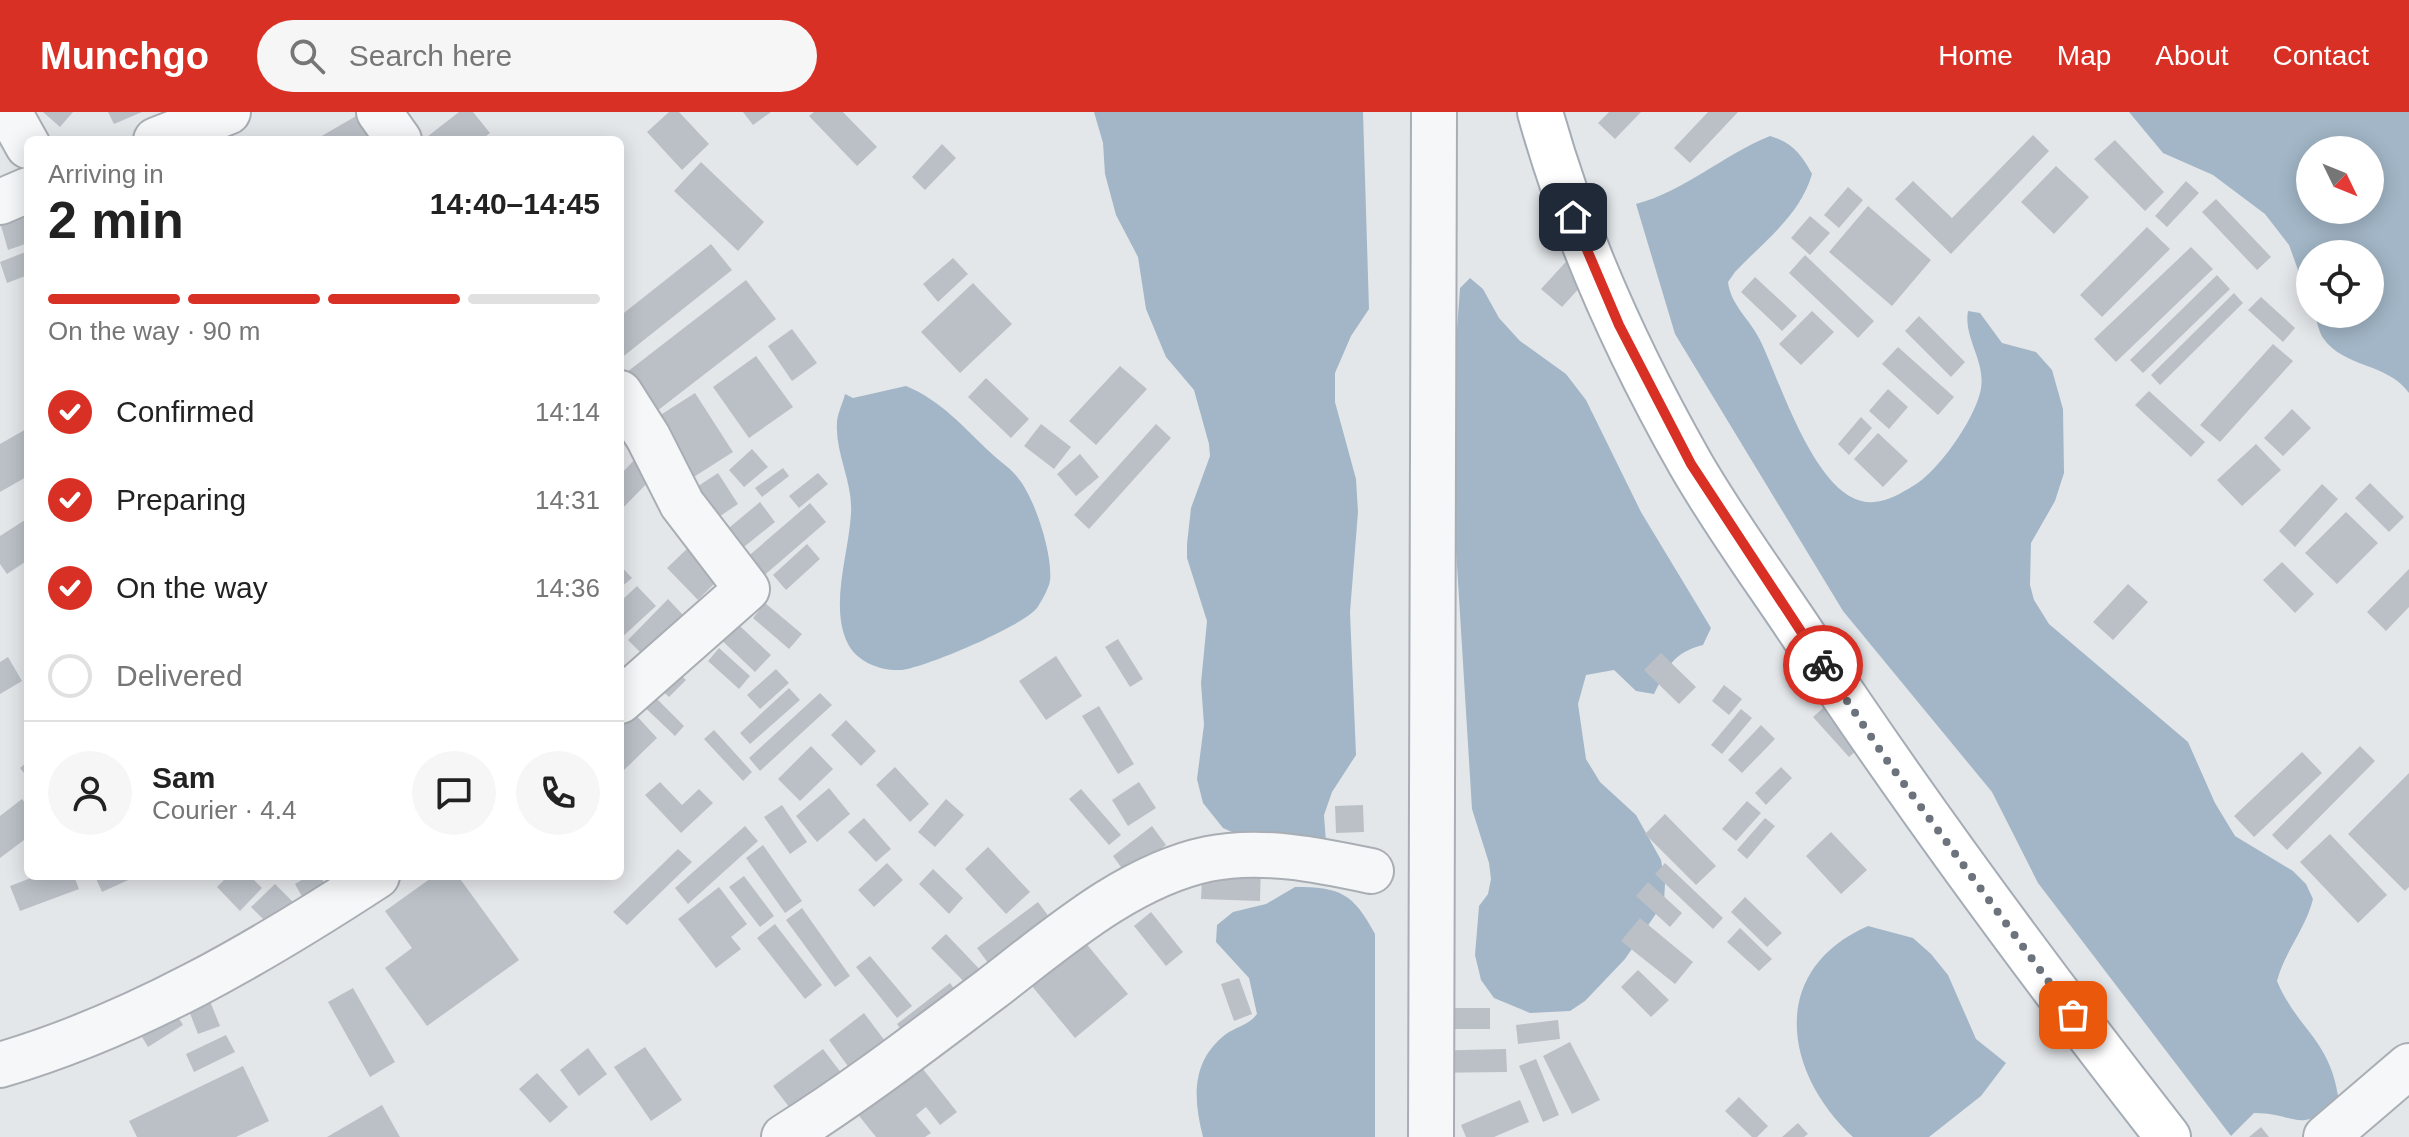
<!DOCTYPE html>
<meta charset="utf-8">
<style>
:root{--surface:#fff;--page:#f6f6f6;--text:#222;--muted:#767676;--line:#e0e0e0;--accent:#d93025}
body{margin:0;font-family:Arial,sans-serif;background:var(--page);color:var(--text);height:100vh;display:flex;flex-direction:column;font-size:30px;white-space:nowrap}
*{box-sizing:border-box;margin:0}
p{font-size:26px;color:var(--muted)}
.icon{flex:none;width:44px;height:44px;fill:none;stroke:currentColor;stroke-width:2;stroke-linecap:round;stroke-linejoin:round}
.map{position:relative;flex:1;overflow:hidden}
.side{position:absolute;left:24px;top:24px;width:600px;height:744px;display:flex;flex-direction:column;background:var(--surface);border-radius:12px;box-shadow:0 4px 20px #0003}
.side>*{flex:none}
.needle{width:52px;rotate:133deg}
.tools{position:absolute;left:2296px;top:24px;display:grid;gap:16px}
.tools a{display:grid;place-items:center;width:88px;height:88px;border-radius:50%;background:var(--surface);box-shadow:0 4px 20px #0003;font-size:40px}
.pin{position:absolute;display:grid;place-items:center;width:68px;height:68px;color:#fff;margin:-34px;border-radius:16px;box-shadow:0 4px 12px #0006}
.courier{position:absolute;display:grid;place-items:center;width:80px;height:80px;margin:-40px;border:6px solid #d93025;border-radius:50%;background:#fff;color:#222;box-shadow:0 2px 10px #0007}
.overview em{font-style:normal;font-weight:600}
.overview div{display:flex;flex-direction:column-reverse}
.overview{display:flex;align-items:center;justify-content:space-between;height:136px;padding:0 24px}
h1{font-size:52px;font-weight:600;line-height:60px}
.bar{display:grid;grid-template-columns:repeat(4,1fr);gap:12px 8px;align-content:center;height:96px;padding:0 24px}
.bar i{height:10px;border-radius:6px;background:var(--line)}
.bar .active{background:var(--accent)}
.bar p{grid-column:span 4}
.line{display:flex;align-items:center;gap:20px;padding:0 24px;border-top:2px solid var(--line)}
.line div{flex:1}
.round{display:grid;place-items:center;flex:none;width:84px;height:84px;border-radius:42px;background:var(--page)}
ol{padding:0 24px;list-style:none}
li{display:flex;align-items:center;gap:24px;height:88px}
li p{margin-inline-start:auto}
li .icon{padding:8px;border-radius:50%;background:var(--accent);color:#fff;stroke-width:4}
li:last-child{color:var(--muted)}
li i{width:44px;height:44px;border:4px solid var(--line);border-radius:50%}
header{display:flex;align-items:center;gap:48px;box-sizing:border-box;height:112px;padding:0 40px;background:var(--accent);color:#fff}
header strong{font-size:38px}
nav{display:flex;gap:44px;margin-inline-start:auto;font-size:28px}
.search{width:560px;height:72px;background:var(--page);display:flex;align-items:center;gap:20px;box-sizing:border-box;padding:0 28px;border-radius:44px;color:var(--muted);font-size:30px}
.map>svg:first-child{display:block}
</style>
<header>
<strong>Munchgo</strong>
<div class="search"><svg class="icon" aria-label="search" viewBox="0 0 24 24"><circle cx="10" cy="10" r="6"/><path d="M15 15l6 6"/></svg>Search here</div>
<nav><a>Home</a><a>Map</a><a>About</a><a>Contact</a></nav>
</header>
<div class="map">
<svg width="2409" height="1025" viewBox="0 0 2409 1025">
<rect width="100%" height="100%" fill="#e4e7ea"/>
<path fill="#a2b6c7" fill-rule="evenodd" d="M1094 0H1363L1369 197 1351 224 1335 261V290L1356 367 1358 400 1350 500 1356 643 1332 680 1324 703 1326 730 1232 720 1223 716 1203 691 1197 667 1204 613 1201 571 1207 509 1187 446V432L1191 396 1210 344 1209 332 1194 278 1166 245 1146 197 1138 145 1116 103 1105 62 1103 31Z
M2129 0H2409V281C2388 251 2344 256 2323 226 2319 220 2317 209 2314 202H2370V142H2310V191L2289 133 2265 102 2213 63 2163 41ZM2310 38H2370V98H2310Z
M1770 24C1792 30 1802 43 1812 62 1800 104 1763 130 1735 160L1728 170C1731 194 1750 207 1760 228 1780 268 1818 396 1874 390 1889 389 1901 381 1913 374 1938 360 1973 309 1980 281 1988 251 1963 227 1968 199L1980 201 2002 231 2036 240 2052 258 2063 297 2064 361 2055 389 2031 431 2030 473 2034 488 2049 512 2188 630 2215 691 2235 724 2293 759 2306 772 2313 787C2306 816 2285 839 2277 869 2298 919 2331 927 2339 990 2297 1023 2297 1001 2254 1001L2231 1024 2038 771 1992 680 1843 499 1675 222 1636 92C1685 79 1723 43 1770 24Z
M1470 166 1483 177 1499 206 1520 229 1566 262 1586 288 1641 400 1711 516 1703 533C1672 541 1668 555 1654 582L1636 579 1614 558 1586 563 1578 592 1586 647 1600 670 1636 703 1661 748 1665 772 1664 790 1625 847 1585 889 1570 899 1530 901 1494 886 1481 868 1475 843 1479 794 1488 782 1491 767 1489 751 1472 697 1454 405 1452 287 1460 176Z
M906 274C942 289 963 315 991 341 1000 350 1011 356 1018 366 1035 386 1053 443 1050 469 1049 476 1041 490 1037 496 1023 514 922 557 900 558 881 559 857 550 848 532 829 494 849 442 851 401 853 370 835 341 837 311 837 302 843 291 845 282L853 286Z
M1295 775C1340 775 1353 781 1375 822V1025H1203C1193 986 1191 949 1226 922 1236 915 1249 913 1257 902L1249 866 1216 830 1217 813 1233 800 1266 792Z
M1868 814 1913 826 1931 842 1948 863 1976 927 2006 951 1981 984 1929 1025H1853C1783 960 1768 858 1868 814Z"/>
<path fill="#bbc0c7" d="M43 0H73L60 15Z
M108 0H142L114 12Z
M363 0 380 28H322L320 25Z
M459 0H473L490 21 481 28H423Z
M669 0H679L709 32 682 58 647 20Z
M743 0H771L753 13Z
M814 0H843L877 35 857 54 809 4Z
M1609 0H1641L1615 27 1598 11Z
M1708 0H1738L1690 51 1674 36Z
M2033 23 2049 39 1951 142 1895 87 1913 69 1952 106Z
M2115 28 2164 80 2145 99 2094 47Z
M942 32 956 46 925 78 912 65Z
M701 50 764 110 738 139 674 79Z
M2056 54 2089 85 2054 122 2021 90Z
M2186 69 2199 81 2167 115 2155 104Z
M1848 75 1863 88 1839 116 1824 103Z
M2216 87 2271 145 2257 158 2202 100Z
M1868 94 1931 148 1892 194 1829 140Z
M28 101V131L8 138 0 110Z
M1810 104 1830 121 1810 143 1791 126Z
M2147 115 2170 137 2102 205 2080 183Z
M711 132 732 158 620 247V204Z
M2191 135 2213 157 2116 250 2094 227Z
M28 139V163L7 171 0 150Z
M1574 141 1594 160 1562 195 1541 177Z
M1805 143 1874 209 1858 226 1789 161Z
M953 146 968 162 938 190 923 172Z
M2217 163 2230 177 2143 261 2130 248Z
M1755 165 1797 204 1782 219 1741 180Z
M746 168 776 207 657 299 627 260Z
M973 171 1012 212 960 261 921 220Z
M2234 181 2243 191 2160 273 2151 263Z
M2261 185 2295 216 2283 230 2248 198Z
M1812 199 1834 220 1801 253 1779 232Z
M1919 204 1965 250 1951 265 1905 219Z
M792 217 817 251 792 269 768 234Z
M2273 232 2293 249 2220 330 2200 313Z
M1898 235 1954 285 1938 303 1882 252Z
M756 244 793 295 749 326 713 275Z
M1120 254 1147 277 1096 333 1069 309Z
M986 266 1029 307 1011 326 968 285Z
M1888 277 1908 295 1889 317 1869 299Z
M2149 279 2205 330 2191 345 2135 293Z
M695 281 733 340 689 368 651 309Z
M2292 297 2311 316 2283 344 2264 326Z
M1861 305 1872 316 1849 343 1838 332Z
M1041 312 1071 335 1054 357 1024 334Z
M1156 312 1171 326 1089 417 1074 403Z
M28 316V364L0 380V332Z
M1878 321 1908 349 1883 375 1854 347Z
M2256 332 2281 358 2242 394 2217 368Z
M752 337 768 355 744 375 729 358Z
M1080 342 1099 365 1076 384 1057 362Z
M637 345 655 363 620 399V363Z
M783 356 789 364 762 385 755 376Z
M718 361 738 392 707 413 686 382Z
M818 361 828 372 799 396 789 384Z
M2370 371 2404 405 2389 420 2355 386Z
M2322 372 2338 387 2295 435 2279 419Z
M760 390 775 410 739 439 724 420Z
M810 391 826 410 761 466 745 447Z
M2346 400 2378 431 2337 472 2305 441Z
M28 406V448L7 462 0 452V424Z
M692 432 722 464 698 488 667 456Z
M807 432 820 447 786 478 773 463Z
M2282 450 2314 482 2295 501 2263 468Z
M620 453 632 466 620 476Z
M2409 457V495L2386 519 2367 500Z
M2128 472 2148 490 2113 528 2093 510Z
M637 474 656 494 620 527V490Z
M668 487 683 503 644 544 628 528Z
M765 491 802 522 789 537 753 506Z
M728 503 771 543 755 560 713 520Z
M1118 527 1143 567 1130 575 1105 535Z
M719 536 750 564 739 577 708 549Z
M1661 541 1696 575 1679 592 1644 558Z
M1056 544 1082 584 1046 608 1019 569Z
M8 545 22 569 0 582V550Z
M675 557 686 568 669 585 658 575Z
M776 557 789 571 760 597 747 583Z
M1724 573 1742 587 1729 603 1712 589Z
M646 576 684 614 675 624 636 587Z
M789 576 800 588 750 632 740 621Z
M820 581 832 593 760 659 749 646Z
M1830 590 1866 630 1849 645 1813 605Z
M1099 594 1134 652 1118 662 1082 604Z
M1741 597 1752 606 1722 642 1711 633Z
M634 601 657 626 622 660 620 614Z
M846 608 876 639 861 654 831 623Z
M1761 613 1775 627 1742 661 1728 648Z
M714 618 752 660 743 669 704 627Z
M811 634 833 657 800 689 778 667Z
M2360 634 2375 649 2287 738 2272 723Z
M2302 640 2322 661 2254 725 2234 704Z
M28 649V666L20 656Z
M895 655 929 692 910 710 876 673Z
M1781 655 1792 666 1766 693 1755 681Z
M2409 661V775L2405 779 2348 722Z
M660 670 682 693 699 677 713 691 681 721 645 683Z
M1139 670 1156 696 1128 714 1112 688Z
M829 676 850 702 817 730 796 704Z
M1081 677 1121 723 1109 733 1069 687Z
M22 687 28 695V725L0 746V704Z
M946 687 964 703 935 735 918 720Z
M1747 689 1761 701 1736 729 1722 717Z
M782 693 807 730 790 742 764 705Z
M1363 693 1364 720 1336 721 1335 694Z
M1665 702 1716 754 1696 773 1645 722Z
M864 706 891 737 876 750 848 720Z
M1765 706 1775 714 1747 747 1737 738Z
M745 714 758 729 688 792 675 776Z
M1152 714 1166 733 1126 762 1113 744Z
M1831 720 1867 758 1841 782 1806 744Z
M2330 722 2387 783 2358 811 2300 750Z
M763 733 802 789 785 801 746 746Z
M988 735 1030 780 1006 802 965 757Z
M678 737 692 750 627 813 613 800Z
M1203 747 1261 749 1260 789 1201 787Z
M887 751 903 768 874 795 858 778Z
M1665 751 1723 806 1713 817 1655 762Z
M933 757 963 786 949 802 919 772Z
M36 764H74L79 777 20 799 10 774Z
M95 764H137L102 780Z
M228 764H250L262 776 240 799 217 775Z
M308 764H320L328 777 305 790 295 772Z
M434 764H458L519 848 427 914 385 856 412 836 385 799Z
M744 764 774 804 760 815 729 775Z
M1648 770 1682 801 1670 815 1636 784Z
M275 772 294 791 270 814 251 795Z
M719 775 747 812 731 825 741 837 716 856 678 807Z
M1745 785 1782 821 1767 835 1731 800Z
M1038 790 1058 817 997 863 977 836Z
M802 796 850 864 835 875 786 808Z
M1151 800 1183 840 1166 854 1134 814Z
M1640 806 1693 850 1675 872 1621 829Z
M775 812 822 873 805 887 757 826Z
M1740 816 1772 847 1759 859 1727 830Z
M946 822 988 866 974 880 931 836Z
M1084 829 1128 882 1075 926 1031 873Z
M870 844 912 894 897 906 856 855Z
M1638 858 1669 888 1651 905 1621 875Z
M1239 866 1252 902 1234 909 1221 872Z
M950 871 963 889 910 929 897 912Z
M353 876 395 950 370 965 328 890Z
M207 882 220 914 198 922 186 891Z
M1451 896H1490V917H1426Z
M174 898 183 913 148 935 139 920Z
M864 901 885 929 850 957 829 928Z
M1558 908 1560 927 1518 932 1516 913Z
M226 923 235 940 194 960 186 942Z
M1570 930 1600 988 1572 1002 1543 944Z
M645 935 682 988 651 1009 614 955Z
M588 936 607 962 579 984 560 958Z
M823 937 842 962 793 1000 773 974Z
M1506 937 1507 960 1422 961V939Z
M1536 947 1559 1003 1543 1010 1519 954Z
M919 952 957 1000 940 1013 926 995 916 1003 931 1021 925 1025H876L856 1000Z
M243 954 269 1009 236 1025H137L129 1009Z
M537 961 568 995 550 1011 519 977Z
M1739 985 1768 1014 1757 1025H1752L1725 999Z
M1520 988 1529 1010 1494 1025H1466L1461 1013Z
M382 993 400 1025H327Z
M1798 1011 1808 1022 1804 1025H1782Z
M2261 1015 2269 1025H2249Z"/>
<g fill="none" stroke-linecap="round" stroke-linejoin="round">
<defs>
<path id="minor" d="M9 0 28 34
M379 0 399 28
M156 28 228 0
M0 90 28 78
M620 281 648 325 682 392 747 477 620 589
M0 953C136 913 259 841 377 764
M784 1025C856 980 923 928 991 877 1055 828 1127 764 1208 747 1261 736 1319 748 1371 759
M1431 1025 1434 0
M2326 1025 2409 954"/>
<path id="major" d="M1540 0C1574 122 1627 240 1690 351 1725 412 1768 470 1807 529 1920 699 2042 864 2168 1025"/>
</defs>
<use href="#minor" stroke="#a9aeb4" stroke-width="48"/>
<use href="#major" stroke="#a4acb5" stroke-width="48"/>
<use href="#minor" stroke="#f6f7f9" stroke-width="44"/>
<use href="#major" stroke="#fff" stroke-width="44"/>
</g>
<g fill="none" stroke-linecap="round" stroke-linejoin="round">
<path stroke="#6d737c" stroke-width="8" stroke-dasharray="0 14.4" d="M1823 553 1888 650 2073 903"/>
<path stroke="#d93025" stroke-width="10" d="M1573 105 1619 213 1691 352 1823 553"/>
</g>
</svg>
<div class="tools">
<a><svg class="needle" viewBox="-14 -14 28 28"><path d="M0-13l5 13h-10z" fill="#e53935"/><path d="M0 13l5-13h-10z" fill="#767676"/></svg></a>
<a><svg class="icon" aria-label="locate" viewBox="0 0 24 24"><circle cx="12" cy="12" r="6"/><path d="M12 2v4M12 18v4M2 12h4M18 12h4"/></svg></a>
</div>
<div class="pin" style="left:2073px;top:903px;background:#ea580c"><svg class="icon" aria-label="bag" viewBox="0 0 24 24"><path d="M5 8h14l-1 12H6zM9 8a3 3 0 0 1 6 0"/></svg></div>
<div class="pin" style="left:1573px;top:105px;background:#1f2937"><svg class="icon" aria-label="home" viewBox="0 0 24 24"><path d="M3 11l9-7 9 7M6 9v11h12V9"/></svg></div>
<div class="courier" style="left:1823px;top:553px"><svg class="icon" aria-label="bike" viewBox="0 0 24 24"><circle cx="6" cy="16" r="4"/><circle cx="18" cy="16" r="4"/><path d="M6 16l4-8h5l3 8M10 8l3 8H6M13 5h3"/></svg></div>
<section class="side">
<div class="overview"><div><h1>2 min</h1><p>Arriving in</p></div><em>14:40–14:45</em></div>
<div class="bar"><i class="active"></i><i class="active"></i><i class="active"></i><i></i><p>On the way · 90 m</p></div>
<ol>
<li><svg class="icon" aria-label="check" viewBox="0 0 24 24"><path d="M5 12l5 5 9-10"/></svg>Confirmed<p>14:14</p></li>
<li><svg class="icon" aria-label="check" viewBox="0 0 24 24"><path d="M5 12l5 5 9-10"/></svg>Preparing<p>14:31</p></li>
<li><svg class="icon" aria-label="check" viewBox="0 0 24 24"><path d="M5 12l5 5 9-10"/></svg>On the way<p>14:36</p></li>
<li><i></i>Delivered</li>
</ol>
<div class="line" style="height:144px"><a class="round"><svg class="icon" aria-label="person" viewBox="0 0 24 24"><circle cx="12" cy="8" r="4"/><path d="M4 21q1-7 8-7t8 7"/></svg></a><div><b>Sam</b><p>Courier · 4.4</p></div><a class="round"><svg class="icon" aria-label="chat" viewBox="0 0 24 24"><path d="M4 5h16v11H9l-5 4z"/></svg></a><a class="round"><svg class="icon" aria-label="phone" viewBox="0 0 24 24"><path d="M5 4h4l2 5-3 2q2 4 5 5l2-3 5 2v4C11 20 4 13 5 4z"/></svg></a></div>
</section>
</div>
